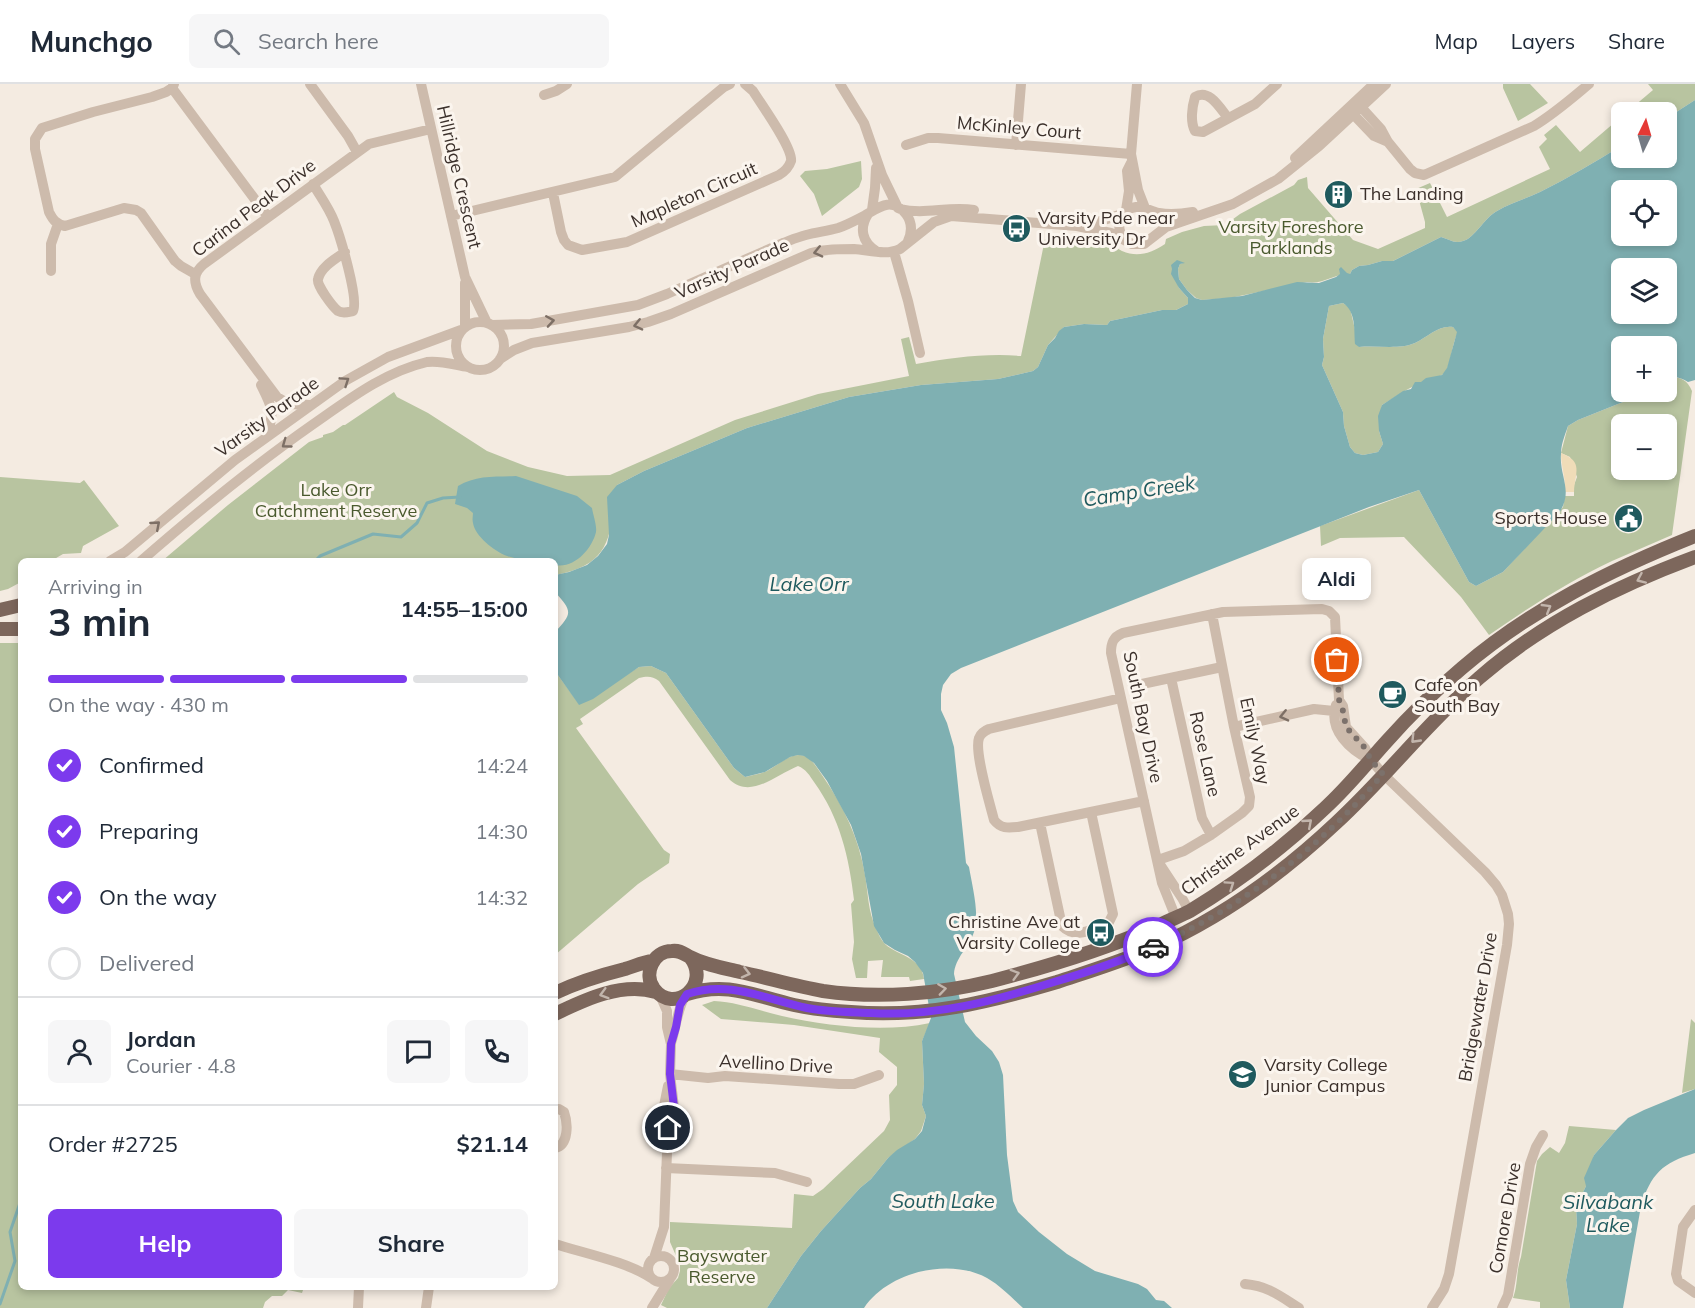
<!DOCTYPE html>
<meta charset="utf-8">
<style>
:root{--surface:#fff;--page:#f6f6f7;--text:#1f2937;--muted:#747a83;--line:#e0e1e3;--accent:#7c3aed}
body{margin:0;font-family:Mulish,sans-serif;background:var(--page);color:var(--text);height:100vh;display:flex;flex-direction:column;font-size:22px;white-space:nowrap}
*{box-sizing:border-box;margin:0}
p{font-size:20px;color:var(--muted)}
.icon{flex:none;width:33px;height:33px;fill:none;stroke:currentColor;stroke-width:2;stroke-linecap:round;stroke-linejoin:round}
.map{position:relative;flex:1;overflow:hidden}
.side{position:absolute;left:18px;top:474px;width:540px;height:732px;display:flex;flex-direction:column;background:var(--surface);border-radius:9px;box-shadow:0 3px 9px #0003}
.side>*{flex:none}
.needle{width:39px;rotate:5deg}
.controls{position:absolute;left:1611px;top:18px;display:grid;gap:12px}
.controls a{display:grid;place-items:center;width:66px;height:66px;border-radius:9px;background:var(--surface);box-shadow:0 3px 9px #0003;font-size:30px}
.pin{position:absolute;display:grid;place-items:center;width:51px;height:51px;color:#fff;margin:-26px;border:3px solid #fff;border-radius:50%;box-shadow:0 2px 6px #0007}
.courier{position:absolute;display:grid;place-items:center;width:60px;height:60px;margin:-30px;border:4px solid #7c3aed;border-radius:50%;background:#fff;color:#222;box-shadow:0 2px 8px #0007}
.bubble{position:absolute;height:42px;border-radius:9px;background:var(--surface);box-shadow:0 3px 9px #0003;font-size:20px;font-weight:700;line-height:42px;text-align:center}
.headline em{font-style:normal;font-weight:700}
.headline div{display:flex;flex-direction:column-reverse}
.headline{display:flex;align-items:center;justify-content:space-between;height:102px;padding:0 30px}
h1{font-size:39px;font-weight:700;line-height:45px}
.bar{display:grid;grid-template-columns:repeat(4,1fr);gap:9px 6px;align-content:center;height:72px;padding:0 30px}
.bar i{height:8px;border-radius:4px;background:var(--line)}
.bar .current{background:var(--accent)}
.bar p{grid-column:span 4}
.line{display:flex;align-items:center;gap:15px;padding:0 30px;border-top:2px solid var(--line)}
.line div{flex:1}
.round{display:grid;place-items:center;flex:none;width:63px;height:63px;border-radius:9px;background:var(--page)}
ol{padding:0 30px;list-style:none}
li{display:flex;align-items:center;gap:18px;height:66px}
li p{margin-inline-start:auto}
li .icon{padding:6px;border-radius:50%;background:var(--accent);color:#fff;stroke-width:4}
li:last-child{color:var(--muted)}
li i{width:33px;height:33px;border:3px solid var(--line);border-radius:50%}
.action{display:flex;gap:12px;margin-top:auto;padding:12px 30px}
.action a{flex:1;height:69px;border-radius:9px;background:var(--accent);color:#fff;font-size:24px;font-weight:700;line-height:69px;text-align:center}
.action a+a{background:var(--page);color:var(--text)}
header{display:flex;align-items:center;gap:36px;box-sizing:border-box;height:84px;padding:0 30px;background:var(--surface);border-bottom:2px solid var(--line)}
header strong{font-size:28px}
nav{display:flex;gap:33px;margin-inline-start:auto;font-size:21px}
.search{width:420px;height:54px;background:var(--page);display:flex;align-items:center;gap:15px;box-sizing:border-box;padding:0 21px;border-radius:9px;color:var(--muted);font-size:22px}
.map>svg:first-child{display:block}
</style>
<header>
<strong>Munchgo</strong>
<div class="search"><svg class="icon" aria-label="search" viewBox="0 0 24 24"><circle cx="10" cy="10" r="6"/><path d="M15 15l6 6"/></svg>Search here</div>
<nav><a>Map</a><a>Layers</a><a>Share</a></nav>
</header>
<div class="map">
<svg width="1695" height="1224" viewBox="0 0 1695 1224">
<rect width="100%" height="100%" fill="#f4ebe1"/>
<path fill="#b8c4a0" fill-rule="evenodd" d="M1503 0H1530L1548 19 1518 37 1503 4Z
M1648 0H1695V16L1667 34 1666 28H1627L1653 6Z
M1621 33V62C1595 78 1568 94 1540 108 1526 115 1510 119 1497 127 1484 134 1475 154 1463 157 1454 160 1449 155 1441 153L1393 177H1382L1368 181 1359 182 1352 186 1350 190C1335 189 1323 201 1307 198L1230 214 1202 216 1196 214 1187 206 1179 195 1178 185 1180 180 1183 179 1176 177 1173 185 1179 204 1188 214V220L1176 226H1162L1110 237 1107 241 1084 240 1064 243 1048 261 1038 283 1033 287 998 295 921 301 849 313 747 344 644 387 617 401C609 451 614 480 555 491V477H162L228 421 309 358 323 353V351L333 348 343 341H345L394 308 397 313 428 329 487 367 528 383 567 392 610 391 735 336 818 310 909 292 901 255 909 253 916 280C950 274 986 269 1021 272L1045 155 1103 159C1110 161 1115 163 1122 167 1138 174 1151 169 1165 160L1166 155 1182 148 1204 142 1225 141 1240 130 1294 101 1298 96 1307 93 1308 104 1353 156 1378 165 1425 144V138L1416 105 1430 99 1447 133 1550 85 1539 63 1547 55 1544 51 1556 41 1580 68Z
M861 77 862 95 859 103 822 132 814 110 800 92 805 87 827 85Z
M1343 219 1350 224 1359 263C1376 261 1399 266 1415 259 1428 253 1438 241 1453 243L1458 248C1452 260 1452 273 1447 285 1443 294 1432 294 1423 298 1408 304 1395 313 1382 321L1379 347 1383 360 1378 368 1363 371 1355 369 1350 363 1344 342 1343 328 1322 281 1324 273 1323 255 1329 222Z
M1669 293C1682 293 1687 296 1692 307L1672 451C1652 460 1632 468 1612 477 1569 497 1528 524 1489 551L1461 513 1404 453 1340 454 1321 462 1320 442 1419 406 1469 498 1476 502 1503 488 1563 423 1565 412H1574V401L1577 393 1570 373 1561 369 1568 342 1578 336 1648 308H1666L1667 295ZM1622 340H1666V386H1622Z
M0 393 80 399 84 396 119 442 83 462 81 469 63 470 51 477H21V498L8 505 0 507Z
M0 559H21V1203H304L302 1209 288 1206 282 1212H272L265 1218 263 1224H0Z
M651 582 666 589 734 684 745 693C752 691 760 690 767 687 777 682 787 671 799 671 811 671 816 683 822 691 843 721 859 754 865 791 868 808 868 828 876 844 878 849 881 856 885 860 898 872 922 873 924 895L910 897 909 893H881L883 876 868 877 867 894H856L852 875 854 858 851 820 854 816C849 773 840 734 814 698 810 692 806 685 798 682 776 691 751 715 730 696L659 597C652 592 648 592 639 594L580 635 583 640 576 644 664 766 670 770 669 779 638 800 555 871V587L579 620 639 583Z
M714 917C737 918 760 927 782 932 828 942 884 949 930 939L922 957 924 1000 922 1021 926 1032 921 1047 915 1055 888 1074 871 1095 860 1104 821 1147 801 1172 767 1224H667L661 1221 669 1204 678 1194 680 1187V1181L670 1158V1138L792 1144 794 1110 813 1112 823 1105 884 1047 890 1036 889 1011 897 1001V983L879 968 880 954 794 941 721 935 702 921Z
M1691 935 1695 939V1005L1682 1009Z
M1569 1042 1616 1046 1594 1071 1586 1102 1576 1123 1577 1140 1566 1196 1570 1224H1540V1218L1513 1214C1518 1201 1516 1187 1521 1173L1537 1077 1542 1070 1550 1063 1559 1069 1565 1059Z"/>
<path fill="#efdcb8" d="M1561 369C1584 378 1575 388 1574 408H1565C1566 395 1561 382 1561 369Z"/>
<path fill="#7fb0b2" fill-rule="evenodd" d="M1695 16V296L1688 298C1681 294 1674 291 1667 295L1666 262H1622V308H1648L1578 336 1568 342C1565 351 1561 360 1561 370 1559 392 1574 407 1559 429L1503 488 1476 502 1469 498 1419 406 1369 423 961 584 951 590 943 601 941 610V626L947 639 954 663 966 779 969 783C972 801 980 831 974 848 969 863 955 874 954 890L965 938 976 952 992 967 999 978 1003 991 1007 1071 1013 1117 1018 1128 1039 1148 1067 1170 1095 1187 1138 1200 1147 1205 1156 1216 1164 1217 1172 1224H1023C1012 1214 1001 1202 987 1194 949 1173 888 1188 864 1224H767L801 1172 821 1147 860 1104 871 1095 888 1074 897 1066 915 1055 922 1047 926 1032 922 1021 924 1000 922 957 931 934 923 889 915 878 908 872 895 866 884 859 874 842 861 770 851 741 827 697 814 679 804 672 798 671 790 673 765 688 745 693 734 684 666 589 651 582 639 583 593 615 579 621 555 587V548C573 529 572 527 555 508V491L569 488 587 481 598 472 607 460 609 451 607 413 617 401 644 387 747 344 849 313 921 301 998 295 1033 287 1038 283 1048 261 1055 254 1059 247 1064 243 1084 240 1107 241 1110 237 1162 226H1176L1188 220V214L1179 204 1171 190 1172 185 1171 181 1177 176 1185 179 1180 180 1178 185 1179 195 1187 206 1195 214 1202 216 1242 212 1297 198 1319 199 1336 193 1340 190 1339 185 1341 183 1347 189 1350 190 1352 186 1359 182 1368 181 1382 177H1393L1441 153C1449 155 1454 160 1463 157 1475 154 1484 134 1497 127 1510 119 1526 115 1540 108 1568 94 1595 78 1621 62L1622 74H1666L1667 34ZM1622 106H1666V152H1622ZM1622 184H1666V230H1622ZM1343 219C1356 228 1354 245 1355 260L1359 263C1376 261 1399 266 1415 259 1428 253 1438 241 1453 243L1457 248 1447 284 1442 291 1426 294 1421 298H1415L1411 305 1403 307 1382 321 1378 332 1379 347 1383 360 1378 368 1363 371 1355 369 1350 363 1344 342 1343 328 1322 281 1324 273 1323 255 1329 222Z
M516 392 577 412 592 424C593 431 597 441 596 448 592 465 574 485 555 481V477C539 477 522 477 507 472 494 467 475 452 473 439 472 435 473 432 473 429L467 424 455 420 458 402C476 391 495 393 516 392Z
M1695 1005V1069C1662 1079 1651 1090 1641 1122L1623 1224H1570L1566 1196 1577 1140 1576 1123 1586 1102 1584 1094 1594 1071 1616 1046 1628 1034 1644 1026Z"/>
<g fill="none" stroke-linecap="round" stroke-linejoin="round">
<path stroke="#7fb0b2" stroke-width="3" d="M315 477 320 472 373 450 401 453 417 439 427 419 443 414 460 413
M0 1220 15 1177 10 1148 21 1116"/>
<path stroke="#cdbbac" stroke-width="10" d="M174 0 172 4 166 8 152 13 93 28 42 44 35 55V65L49 128C53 136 56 140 65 142L124 124 136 126 141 129 175 177 181 182 195 190
M310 0 348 52 357 68
M421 0 465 193 487 239
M840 0 864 39 882 91 898 124
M1137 0 1131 70 1138 106 1145 124
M172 4 268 133
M544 11 556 7 567 0
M1356 24 1361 23 1381 45 1388 58 1410 85 1415 89 1424 91 1534 42C1554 30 1571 15 1589 0
M1354 26 1353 30 1374 52 1388 58
M1228 34C1220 24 1209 4 1195 13 1192 23 1190 38 1195 47L1203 48 1255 20 1277 0
M906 61 928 54H938L1131 70
M1016 61 1021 0
M1295 74 1374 0
M313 100C320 112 329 124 334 137 340 152 359 215 353 227 348 228 343 230 338 227 333 223 316 201 318 195 321 183 335 175 345 168
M553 109 561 148 564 156 568 161 582 166 627 158 779 91C784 88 789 83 791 77 793 64 761 20 753 7L745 0
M900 125C925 131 948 122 974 126
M872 126 875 104 876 84
M1126 126 1129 107 1127 87 1131 79
M868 130C859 144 862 158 876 167
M451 132 615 93 724 3 730 0
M1085 137H1101L1122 130
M1124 155C1115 143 1119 125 1136 123 1144 122 1151 128 1159 129 1170 131 1181 130 1193 128
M894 168 908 217 920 269
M51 187V160L58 140
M465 199V243
M456 262a24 24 0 1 1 48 0a24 24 0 1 1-48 0Z
M492 241 531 240 638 221 667 210 783 159C791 156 798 153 806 151 817 148 828 147 838 144 847 141 856 136 864 132 878 124 891 112 906 130 912 138 912 148 908 157
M500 275 514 266 532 259 629 243 648 238 671 230 811 169C826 165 839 165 854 165 869 166 886 172 900 165L934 138 951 132 1077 142 1111 149 1132 160H1144L1166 143 1233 120 1278 95 1319 62 1386 0
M261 301C272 323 275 327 267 351
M310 321 289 320 277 313 200 210C193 198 193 189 204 180L369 60 431 45
M110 477 125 468 235 376 345 297 388 273 461 246
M141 477C196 429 252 383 312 341 348 316 384 288 427 278 440 276 455 281 468 283
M1171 594 1202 734 1211 751
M1142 600 1222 583
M1121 614 989 645C984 647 981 649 979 654 974 668 990 720 994 736 1001 745 1008 744 1018 743L1144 717
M1336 621C1328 646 1350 666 1371 676
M1234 643 1314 625 1334 627
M1040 739 1062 842C1076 856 1092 845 1108 840L1113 830 1091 728
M1158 776 1184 767 1211 751 1242 729 1249 722 1250 713 1234 643 1212 530
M1159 779 1182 814 1189 827
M1176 834 1162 799 1111 569C1111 559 1113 553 1123 549L1223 528 1322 525 1329 527 1335 533 1339 616 1343 622 1346 643 1365 664 1371 676 1383 690 1485 788 1496 801 1502 811 1508 830 1509 840 1507 861 1449 1190 1444 1205 1432 1224
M671 959C676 944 677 926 685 912
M670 990 708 994 725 992 839 1000H854L879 991
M555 1025H559L564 1028C568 1039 569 1061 555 1064
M668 1043 664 1022 668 1002
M666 1084 775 1089 807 1098
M1695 1126 1683 1143 1676 1190 1678 1197 1695 1209
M555 1160C583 1169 628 1178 651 1194
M648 1185a13 13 0 1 1 26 0a13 13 0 1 1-26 0Z
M654 1174 664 1143 668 1044 674 1023 670 990 671 960 667 943V927L660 911
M1245 1200C1268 1202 1280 1212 1299 1224
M358 1224 359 1203
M426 1224 429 1203
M652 1224 670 1195
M1502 1224 1508 1211 1510 1199 1530 1080 1536 1063 1543 1051"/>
<path stroke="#7d675c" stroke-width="14" d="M0 526 21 521
M0 545H21
M690 873C712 901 674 931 654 905 643 890 653 867 672 867 680 866 684 870 690 873 705 881 724 884 740 888 768 894 795 902 823 907 878 915 939 910 992 897 1050 882 1106 865 1160 841 1170 836 1180 832 1190 827 1238 798 1284 763 1325 724 1348 703 1367 679 1387 657 1410 631 1436 606 1462 584 1531 525 1612 485 1695 452
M555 909C578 898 601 891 625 885 635 882 643 878 653 877
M687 910C728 897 754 912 794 921 813 925 832 927 851 928 925 934 986 919 1057 898 1090 887 1123 877 1155 863 1222 833 1283 789 1336 739 1386 693 1427 639 1479 594 1542 539 1617 502 1695 473
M555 930C586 915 622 898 656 908"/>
</g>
<defs><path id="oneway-chevron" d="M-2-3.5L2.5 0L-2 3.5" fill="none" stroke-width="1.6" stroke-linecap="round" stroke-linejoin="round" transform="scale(1.5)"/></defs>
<g stroke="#7d6f65">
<use href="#oneway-chevron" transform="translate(818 168) rotate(167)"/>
<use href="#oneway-chevron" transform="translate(550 237) rotate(-9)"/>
<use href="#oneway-chevron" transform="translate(638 241) rotate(167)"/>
<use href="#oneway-chevron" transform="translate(345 297) rotate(-34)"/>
<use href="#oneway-chevron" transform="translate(286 360) rotate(144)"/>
<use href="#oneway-chevron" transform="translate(156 441) rotate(-41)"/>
<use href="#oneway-chevron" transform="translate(1284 632) rotate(167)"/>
</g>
<g stroke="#c2b5ac">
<use href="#oneway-chevron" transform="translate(1641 495) rotate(156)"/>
<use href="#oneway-chevron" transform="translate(1547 524) rotate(-31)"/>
<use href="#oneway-chevron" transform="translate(1415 655) rotate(134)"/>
<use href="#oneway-chevron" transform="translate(1308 739) rotate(-41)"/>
<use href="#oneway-chevron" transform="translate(1230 801) rotate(-34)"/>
<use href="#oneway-chevron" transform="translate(746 889) rotate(14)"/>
<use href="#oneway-chevron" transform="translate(1015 890) rotate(-16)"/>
<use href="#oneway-chevron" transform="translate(942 905) rotate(-8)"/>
<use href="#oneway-chevron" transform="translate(604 910) rotate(164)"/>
</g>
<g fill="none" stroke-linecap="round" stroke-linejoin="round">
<path stroke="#7c716b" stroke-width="6" stroke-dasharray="0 10.8" d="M1153 863C1241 824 1321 763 1383 690L1371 676 1365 664 1346 643 1342 622 1339 616 1337 576"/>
<path stroke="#7c3aed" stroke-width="8" d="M668 1044 674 1023 670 990 671 960 676 943 680 921 687 910C730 896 764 915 807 924 828 928 850 928 871 929 934 933 994 917 1054 898 1088 888 1121 877 1153 863"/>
</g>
<defs>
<symbol id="building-disc" viewBox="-11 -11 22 22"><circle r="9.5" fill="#1f5a5e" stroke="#fbf5ee"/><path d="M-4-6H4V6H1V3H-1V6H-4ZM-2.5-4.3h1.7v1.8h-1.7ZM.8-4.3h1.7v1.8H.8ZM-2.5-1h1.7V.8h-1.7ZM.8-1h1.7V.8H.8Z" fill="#fff"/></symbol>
<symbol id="bus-disc" viewBox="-11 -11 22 22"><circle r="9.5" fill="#1f5a5e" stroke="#fbf5ee"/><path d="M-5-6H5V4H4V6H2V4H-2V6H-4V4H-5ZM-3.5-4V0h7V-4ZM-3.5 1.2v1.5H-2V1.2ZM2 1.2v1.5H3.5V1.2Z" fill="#fff"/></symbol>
<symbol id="civic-disc" viewBox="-11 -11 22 22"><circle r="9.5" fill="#1f5a5e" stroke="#fbf5ee"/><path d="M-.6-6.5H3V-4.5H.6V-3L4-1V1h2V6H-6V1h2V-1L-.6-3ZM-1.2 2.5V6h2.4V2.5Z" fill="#fff"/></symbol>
<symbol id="cafe-disc" viewBox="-11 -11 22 22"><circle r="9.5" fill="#1f5a5e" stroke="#fbf5ee"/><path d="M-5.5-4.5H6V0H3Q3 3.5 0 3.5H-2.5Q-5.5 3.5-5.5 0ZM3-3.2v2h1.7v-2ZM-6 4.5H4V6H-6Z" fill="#fff"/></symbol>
<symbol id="school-disc" viewBox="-11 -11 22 22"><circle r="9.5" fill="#1f5a5e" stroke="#fbf5ee"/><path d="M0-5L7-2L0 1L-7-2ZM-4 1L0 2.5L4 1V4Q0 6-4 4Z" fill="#fff"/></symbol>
</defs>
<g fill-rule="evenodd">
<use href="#building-disc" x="1322" y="94" width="33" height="33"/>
<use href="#bus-disc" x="1000" y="128" width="33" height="33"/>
<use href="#civic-disc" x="1612" y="418" width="33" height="33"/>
<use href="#cafe-disc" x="1376" y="594" width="33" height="33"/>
<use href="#bus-disc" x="1084" y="832" width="33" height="33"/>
<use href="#school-disc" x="1226" y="974" width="33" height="33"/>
</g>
<g text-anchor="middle" stroke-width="6" stroke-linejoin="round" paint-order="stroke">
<g font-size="18" fill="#3b302b" stroke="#fbf5ee">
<text transform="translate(1019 44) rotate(5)" y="6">McKinley Court</text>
<text transform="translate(459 93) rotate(77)" y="6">Hillridge Crescent</text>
<text transform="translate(694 111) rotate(-24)" y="6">Mapleton Circuit</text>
<text transform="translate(254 124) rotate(-37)" y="6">Carina Peak Drive</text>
<text transform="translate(732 185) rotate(-24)" y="6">Varsity Parade</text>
<text transform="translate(267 333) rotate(-36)" y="6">Varsity Parade</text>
<text transform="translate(1143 633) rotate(78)" y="6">South Bay Drive</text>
<text transform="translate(1255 657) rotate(78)" y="6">Emily Way</text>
<text transform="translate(1205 670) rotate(77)" y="6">Rose Lane</text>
<text transform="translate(1240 766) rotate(-36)" y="6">Christine Avenue</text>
<text transform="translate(1478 923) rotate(-80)" y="6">Bridgewater Drive</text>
<text transform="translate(776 980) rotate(3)" y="6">Avellino Drive</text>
<text transform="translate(1505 1134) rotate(-80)" y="6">Comore Drive</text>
</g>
<g font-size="18" fill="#3b302b" stroke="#fbf5ee" text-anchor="start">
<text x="1360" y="116">The Landing</text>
<text x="1038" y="140">Varsity Pde near<tspan x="1038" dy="21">University Dr</tspan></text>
<text x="1607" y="440" text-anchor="end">Sports House</text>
<text x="1414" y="607">Cafe on<tspan x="1414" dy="21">South Bay</tspan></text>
<text x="1080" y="844" text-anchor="end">Christine Ave at<tspan x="1080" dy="21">Varsity College</tspan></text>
<text x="1264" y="987">Varsity College<tspan x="1264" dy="21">Junior Campus</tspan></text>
</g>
<g font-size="18" fill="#4a5a2e" stroke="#fbf5ee">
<text x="1291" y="149">Varsity Foreshore<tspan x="1291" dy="21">Parklands</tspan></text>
<text x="336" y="412">Lake Orr<tspan x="336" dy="21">Catchment Reserve</tspan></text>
<text x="722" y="1178">Bayswater<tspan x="722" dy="21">Reserve</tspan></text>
</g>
<g font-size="20" font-style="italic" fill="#1f5a5e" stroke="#fbf5ee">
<text transform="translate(1139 407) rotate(-9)" y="7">Camp Creek</text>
<text x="809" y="507">Lake Orr</text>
<text x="943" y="1124">South Lake</text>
<text x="1608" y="1125">Silvabank<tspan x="1608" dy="23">Lake</tspan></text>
</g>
</g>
</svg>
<div class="controls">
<a><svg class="needle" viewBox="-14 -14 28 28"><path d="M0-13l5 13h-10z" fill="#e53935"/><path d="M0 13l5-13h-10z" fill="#747a83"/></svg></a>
<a><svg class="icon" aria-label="locate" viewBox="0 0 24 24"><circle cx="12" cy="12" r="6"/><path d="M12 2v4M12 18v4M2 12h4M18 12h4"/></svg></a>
<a><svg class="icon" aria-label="layers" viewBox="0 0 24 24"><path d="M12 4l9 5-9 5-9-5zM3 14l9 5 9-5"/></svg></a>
<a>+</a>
<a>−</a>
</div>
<div class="pin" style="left:1337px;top:576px;background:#ea580c"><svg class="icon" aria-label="bag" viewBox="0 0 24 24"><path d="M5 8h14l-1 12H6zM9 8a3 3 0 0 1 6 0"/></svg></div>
<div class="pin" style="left:668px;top:1044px;background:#1f2937"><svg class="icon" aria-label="home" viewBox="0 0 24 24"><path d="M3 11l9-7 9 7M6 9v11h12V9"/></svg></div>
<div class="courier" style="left:1153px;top:863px"><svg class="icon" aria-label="car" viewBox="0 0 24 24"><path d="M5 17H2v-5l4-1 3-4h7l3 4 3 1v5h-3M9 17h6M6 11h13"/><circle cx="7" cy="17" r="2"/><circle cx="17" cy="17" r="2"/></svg></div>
<div class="bubble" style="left:1302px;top:474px;width:69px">Aldi</div>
<section class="side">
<div class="headline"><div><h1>3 min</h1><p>Arriving in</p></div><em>14:55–15:00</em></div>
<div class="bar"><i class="current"></i><i class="current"></i><i class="current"></i><i></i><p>On the way · 430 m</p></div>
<ol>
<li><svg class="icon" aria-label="check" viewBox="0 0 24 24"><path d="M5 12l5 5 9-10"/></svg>Confirmed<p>14:24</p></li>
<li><svg class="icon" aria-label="check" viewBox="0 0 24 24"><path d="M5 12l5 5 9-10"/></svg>Preparing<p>14:30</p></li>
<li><svg class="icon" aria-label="check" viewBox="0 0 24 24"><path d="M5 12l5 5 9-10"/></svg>On the way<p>14:32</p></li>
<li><i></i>Delivered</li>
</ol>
<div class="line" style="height:108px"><a class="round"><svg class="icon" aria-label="person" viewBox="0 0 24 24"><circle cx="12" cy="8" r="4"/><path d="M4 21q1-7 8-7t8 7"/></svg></a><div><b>Jordan</b><p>Courier · 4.8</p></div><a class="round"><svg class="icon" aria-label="chat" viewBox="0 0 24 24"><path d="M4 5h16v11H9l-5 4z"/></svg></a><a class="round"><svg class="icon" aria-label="phone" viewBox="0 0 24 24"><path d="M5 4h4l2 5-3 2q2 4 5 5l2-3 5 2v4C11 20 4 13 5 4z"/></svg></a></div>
<div class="line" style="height:78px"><div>Order #2725</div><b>$21.14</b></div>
<div class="action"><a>Help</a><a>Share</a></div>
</section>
</div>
